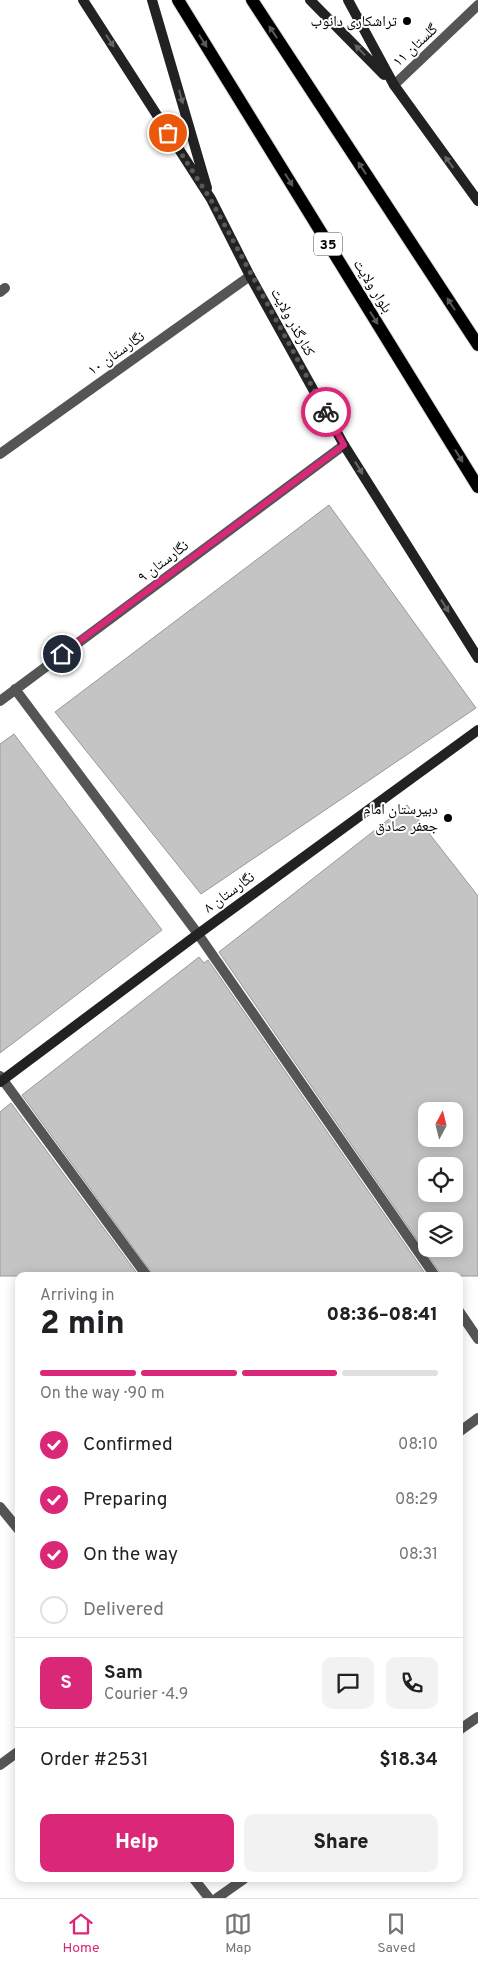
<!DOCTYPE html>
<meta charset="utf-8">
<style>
:root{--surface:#fff;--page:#f2f2f2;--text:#202124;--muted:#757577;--line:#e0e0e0;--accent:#db2777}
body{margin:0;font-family:Overpass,"Noto Naskh Arabic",sans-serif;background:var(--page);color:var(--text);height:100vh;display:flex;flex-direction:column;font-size:19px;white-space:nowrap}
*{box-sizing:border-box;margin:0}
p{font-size:16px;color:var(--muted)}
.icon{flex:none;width:28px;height:28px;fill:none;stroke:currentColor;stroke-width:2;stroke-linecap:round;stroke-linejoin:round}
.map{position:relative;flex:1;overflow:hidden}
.details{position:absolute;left:15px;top:1272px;width:448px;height:610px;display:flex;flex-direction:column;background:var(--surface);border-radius:10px;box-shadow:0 2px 12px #0003}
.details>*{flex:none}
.needle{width:32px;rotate:7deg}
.buttons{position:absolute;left:418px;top:1102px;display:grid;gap:10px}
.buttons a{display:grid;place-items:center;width:45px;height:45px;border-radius:10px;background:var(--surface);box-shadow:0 2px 12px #0003;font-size:25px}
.pin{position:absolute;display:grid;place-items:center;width:42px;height:42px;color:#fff;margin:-21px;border:2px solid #fff;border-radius:50%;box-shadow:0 1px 5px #0007}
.courier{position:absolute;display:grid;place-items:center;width:50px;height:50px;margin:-25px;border:4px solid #db2777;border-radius:50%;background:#fff;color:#222;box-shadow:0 1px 6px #0007}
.overview em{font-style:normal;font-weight:800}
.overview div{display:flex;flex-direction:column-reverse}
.overview{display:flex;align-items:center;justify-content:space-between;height:85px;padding:0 25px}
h1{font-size:32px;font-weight:800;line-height:38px}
.bar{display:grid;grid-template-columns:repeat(4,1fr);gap:8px 5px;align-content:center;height:60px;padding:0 25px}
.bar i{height:6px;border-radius:4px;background:var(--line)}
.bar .on{background:var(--accent)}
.bar p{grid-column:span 4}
.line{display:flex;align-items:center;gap:12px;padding:0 25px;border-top:1px solid var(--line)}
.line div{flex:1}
.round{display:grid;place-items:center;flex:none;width:52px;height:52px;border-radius:10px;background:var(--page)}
ol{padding:0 25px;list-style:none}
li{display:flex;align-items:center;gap:15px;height:55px}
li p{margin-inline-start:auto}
li .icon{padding:5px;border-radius:50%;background:var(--accent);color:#fff;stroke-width:4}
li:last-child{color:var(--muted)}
li i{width:28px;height:28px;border:2px solid var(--line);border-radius:50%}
.cta{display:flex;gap:10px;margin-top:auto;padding:10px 25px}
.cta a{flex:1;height:58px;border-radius:10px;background:var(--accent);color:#fff;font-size:20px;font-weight:800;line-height:58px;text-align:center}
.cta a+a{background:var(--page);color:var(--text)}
.menu{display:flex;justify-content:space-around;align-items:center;height:70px;border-top:1px solid var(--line);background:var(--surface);font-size:14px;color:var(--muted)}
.menu a{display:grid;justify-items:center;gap:2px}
.menu .on{color:var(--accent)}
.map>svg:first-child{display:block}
</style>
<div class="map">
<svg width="478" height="1898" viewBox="0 0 478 1898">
<rect width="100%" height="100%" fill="#fff"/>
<path fill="#c4c4c4" stroke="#999" fill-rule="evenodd" d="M329 505 476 708 201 894 55 712Z
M14 734 162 930 0 1053V744Z
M407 805 478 896V1276H442L219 952ZM426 1111H454V1139H426ZM426 1166H454V1194H426ZM426 1221H454V1249H426Z
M199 957 204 963 208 960 427 1276H154L22 1095Z
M11 1103 139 1276H0V1112Z"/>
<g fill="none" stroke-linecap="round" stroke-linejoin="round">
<defs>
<path id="primary" d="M178 0 478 487
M252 0 478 345"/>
</defs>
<use href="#primary" stroke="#dbdbdb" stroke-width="14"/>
<path stroke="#555" stroke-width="10" d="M394 85 478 5
M0 292 5 288
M0 454 250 276
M15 689 198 934 435 1276
M0 701 344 445
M0 1076 147 1276
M459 1311 478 1339
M459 1432 478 1418
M0 1507 19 1530
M459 1730 478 1717
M0 1765 19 1751
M194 1879 209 1898
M217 1898 244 1879"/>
<path stroke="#222" stroke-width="10" d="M83 0 211 199 250 276 344 445 478 658
M152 0 207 188
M310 0 384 75
M348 0 394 85 478 201
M0 1082 198 934 478 730"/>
<use href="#primary" stroke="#000" stroke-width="12"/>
</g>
<defs><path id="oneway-solid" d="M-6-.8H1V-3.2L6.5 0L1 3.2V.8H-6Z" transform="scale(1.25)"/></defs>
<g fill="#595959">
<use href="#oneway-solid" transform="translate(273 32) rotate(-123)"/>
<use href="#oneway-solid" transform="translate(203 41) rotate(58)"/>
<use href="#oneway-solid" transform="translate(362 168) rotate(-123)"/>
<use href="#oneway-solid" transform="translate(289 180) rotate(58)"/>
<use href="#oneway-solid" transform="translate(451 304) rotate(-123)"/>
<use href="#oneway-solid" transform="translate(374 318) rotate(58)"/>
<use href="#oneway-solid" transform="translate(459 456) rotate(58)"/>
</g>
<g fill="#646464">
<use href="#oneway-solid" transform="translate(110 41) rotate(57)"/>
<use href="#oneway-solid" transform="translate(360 50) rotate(-134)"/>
<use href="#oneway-solid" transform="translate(181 97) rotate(74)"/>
<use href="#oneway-solid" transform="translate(449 162) rotate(-126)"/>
<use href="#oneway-solid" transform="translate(359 468) rotate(58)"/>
<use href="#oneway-solid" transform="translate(445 606) rotate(58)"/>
</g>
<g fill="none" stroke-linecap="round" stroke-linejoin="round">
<path stroke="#595959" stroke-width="5" stroke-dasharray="0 9" d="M168 133 211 200 326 412"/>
<path stroke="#db2777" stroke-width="6" d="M62 654 344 445 326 412"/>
</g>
<g fill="#000" stroke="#fff" stroke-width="2">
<circle cx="407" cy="21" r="5"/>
<circle cx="448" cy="818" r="5"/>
</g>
<g text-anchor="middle" stroke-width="4" stroke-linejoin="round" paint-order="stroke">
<rect fill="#fff" stroke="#4c4c4c" stroke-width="1" x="314" y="232.5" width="28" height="23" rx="4"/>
<g font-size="14" font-weight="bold" fill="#000">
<text x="328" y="249">35</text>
</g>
<g font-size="15" fill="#000" stroke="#fff" text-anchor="end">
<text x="397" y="26">تراشکاری دانوب</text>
<text x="438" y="814">دبیرستان امام<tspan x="438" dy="17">جعفر صادق</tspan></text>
</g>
<g font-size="15" fill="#000" stroke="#fff">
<text transform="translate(415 45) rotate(-43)" y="5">گلستان ۱۱</text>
<text transform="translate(373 286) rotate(58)" y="5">بلوار ولایت</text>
<text transform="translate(293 322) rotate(61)" y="5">کنارگذر ولایت</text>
<text transform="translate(116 353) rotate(-35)" y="5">نگارستان ۱۰</text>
<text transform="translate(163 561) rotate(-37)" y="5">نگارستان ۹</text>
<text transform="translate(229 892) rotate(-36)" y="5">نگارستان ۸</text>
</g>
</g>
</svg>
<div class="buttons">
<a><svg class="needle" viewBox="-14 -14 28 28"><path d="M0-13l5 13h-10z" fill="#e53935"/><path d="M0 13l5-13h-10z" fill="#757577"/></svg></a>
<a><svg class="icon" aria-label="locate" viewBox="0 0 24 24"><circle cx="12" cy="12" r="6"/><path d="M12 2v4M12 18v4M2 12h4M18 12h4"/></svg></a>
<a><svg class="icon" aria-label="layers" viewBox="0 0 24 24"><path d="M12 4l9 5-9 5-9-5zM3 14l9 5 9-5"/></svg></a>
</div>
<div class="pin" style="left:168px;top:133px;background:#ea580c"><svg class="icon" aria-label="bag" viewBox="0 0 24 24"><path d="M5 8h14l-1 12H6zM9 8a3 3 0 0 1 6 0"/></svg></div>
<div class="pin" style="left:62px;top:654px;background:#1f2937"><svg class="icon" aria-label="home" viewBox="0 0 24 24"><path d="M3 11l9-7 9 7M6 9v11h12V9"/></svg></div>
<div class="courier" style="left:326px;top:412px"><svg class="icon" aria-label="bike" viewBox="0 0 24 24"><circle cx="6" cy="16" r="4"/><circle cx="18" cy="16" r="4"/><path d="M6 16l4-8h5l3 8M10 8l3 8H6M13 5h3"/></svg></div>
<section class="details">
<div class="overview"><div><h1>2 min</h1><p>Arriving in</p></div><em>08:36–08:41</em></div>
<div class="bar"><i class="on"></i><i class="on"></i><i class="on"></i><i></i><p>On the way · 90 m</p></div>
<ol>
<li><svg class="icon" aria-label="check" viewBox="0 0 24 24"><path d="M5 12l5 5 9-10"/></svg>Confirmed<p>08:10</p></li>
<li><svg class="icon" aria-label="check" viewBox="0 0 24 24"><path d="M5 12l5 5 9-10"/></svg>Preparing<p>08:29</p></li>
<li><svg class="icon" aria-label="check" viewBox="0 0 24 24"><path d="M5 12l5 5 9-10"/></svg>On the way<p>08:31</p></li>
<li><i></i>Delivered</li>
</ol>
<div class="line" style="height:90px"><b class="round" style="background:var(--accent);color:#fff">S</b><div><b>Sam</b><p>Courier · 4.9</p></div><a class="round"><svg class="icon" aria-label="chat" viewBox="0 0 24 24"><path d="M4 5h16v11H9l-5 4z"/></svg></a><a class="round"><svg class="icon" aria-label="phone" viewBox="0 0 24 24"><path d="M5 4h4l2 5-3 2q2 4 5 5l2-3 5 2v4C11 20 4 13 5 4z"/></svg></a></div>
<div class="line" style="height:65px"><div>Order #2531</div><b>$18.34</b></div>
<div class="cta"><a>Help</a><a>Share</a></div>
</section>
</div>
<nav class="menu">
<a class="on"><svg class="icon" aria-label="home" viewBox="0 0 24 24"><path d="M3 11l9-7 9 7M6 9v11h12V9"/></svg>Home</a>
<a><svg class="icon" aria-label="map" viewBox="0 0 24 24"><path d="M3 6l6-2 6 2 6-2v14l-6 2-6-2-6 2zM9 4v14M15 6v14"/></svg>Map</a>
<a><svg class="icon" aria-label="saved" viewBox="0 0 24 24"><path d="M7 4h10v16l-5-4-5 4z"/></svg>Saved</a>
</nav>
